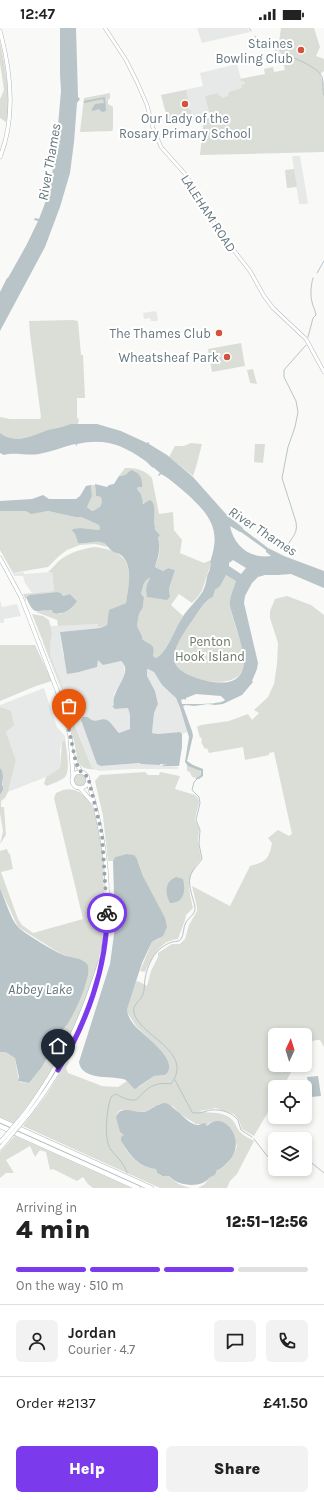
<!DOCTYPE html>
<meta charset="utf-8">
<style>
:root{--surface:#fff;--page:#f2f2f2;--text:#222;--muted:#767676;--line:#e0e0e0;--accent:#7c3aed}
body{margin:0;font-family:Karla,sans-serif;background:var(--page);color:var(--text);height:100vh;display:flex;flex-direction:column;font-size:15px;white-space:nowrap}
*{box-sizing:border-box;margin:0}
p{font-size:13px;color:var(--muted)}
.icon{flex:none;width:22px;height:22px;fill:none;stroke:currentColor;stroke-width:2;stroke-linecap:round;stroke-linejoin:round}
.map{position:relative;height:1160px;overflow:hidden}
.drawer{display:flex;flex-direction:column;background:var(--surface);flex:1}
.drawer>*{flex:none}
.needle{width:26px;rotate:4deg}
.buttons{position:absolute;left:268px;top:1000px;display:grid;gap:8px}
.buttons a{display:grid;place-items:center;width:44px;height:44px;border-radius:6px;background:var(--surface);box-shadow:0 2px 6px #0003;font-size:20px}
.pin{position:absolute;display:grid;place-items:center;width:34px;height:34px;color:#fff;margin:-41px -17px;border-radius:50% 50% 50% 0;rotate:-45deg;box-shadow:0 0 4px #0007}
.pin .icon{rotate:45deg}
.courier{position:absolute;display:grid;place-items:center;width:40px;height:40px;margin:-20px;border:3px solid #7c3aed;border-radius:50%;background:#fff;color:#222;box-shadow:0 1px 5px #0007}
.summary em{font-style:normal;font-weight:800}
.summary div{display:flex;flex-direction:column-reverse}
.summary{display:flex;align-items:center;justify-content:space-between;height:68px;padding:0 16px}
h1{font-size:26px;font-weight:800;line-height:30px}
.bar{display:grid;grid-template-columns:repeat(4,1fr);gap:6px 4px;align-content:center;height:48px;padding:0 16px}
.bar i{height:5px;border-radius:3px;background:var(--line)}
.bar .selected{background:var(--accent)}
.bar p{grid-column:span 4}
.line{display:flex;align-items:center;gap:10px;padding:0 16px;border-top:1px solid var(--line)}
.line div{flex:1}
.round{display:grid;place-items:center;flex:none;width:42px;height:42px;border-radius:6px;background:var(--page)}
.action{display:flex;gap:8px;margin-top:auto;padding:8px 16px}
.action a{flex:1;height:46px;border-radius:6px;background:var(--accent);color:#fff;font-size:16px;font-weight:800;line-height:46px;text-align:center}
.action a+a{background:var(--page);color:var(--text)}
.status{display:flex;justify-content:space-between;align-items:center;height:28px;padding:0 20px;background:var(--surface);direction:ltr}
.status svg{height:11px;fill:currentColor}
.map>svg:first-child{display:block}
</style>
<div class="status"><b>12:47</b><svg viewBox="0 0 49 12"><path d="M0 12V9h3v3zM5 12V6h3v6zM10 12V3h3v9zM15 12V0h3v12zM26 1h20v11H26zM47 4h2v5h-2z"/></svg></div>
<div class="map">
<svg width="324" height="1160" viewBox="0 0 324 1160">
<rect width="100%" height="100%" fill="#f9f9f8"/>
<path fill="#e7e9e8" d="M197 0H247L250 4 202 15Z
M237 36 241 51 259 47 266 74 169 96 161 67 203 58 200 45Z
M292 128H300L308 175 306 176H299Z
M155 283 157 285 158 292 157 293H151L150 290 144 291 143 285Z
M24 544V546L52 544 54 563 32 565 25 555 23 548H14L13 545Z
M0 572 2 579 17 576 21 588 4 591V595H0Z
M98 596V600L60 604 63 627 79 644 97 639 98 632 112 635 120 633 124 635 125 648 114 666V677L112 678 115 681 128 680 130 687V701L119 705 108 693 97 694 90 692 88 689H83L81 692 98 735 102 738 141 735 153 736 178 739V741H133L99 743 92 740 43 615 50 598Z
M147 641H152L155 644 162 657 176 670 188 704 182 706 180 704 158 706 152 705 154 685 158 676 155 663 147 648Z
M44 660 57 699 65 708V711L62 714 60 722V740L46 749 8 764 16 732 6 704 5 682 0 679V677Z"/>
<path fill="#daded7" d="M281 0H314L320 19 316 28 324 31V43L320 46 324 56V124L200 127 204 88 210 87 205 68 218 65V68L220 67 222 70 228 68 229 64 242 60 241 57 245 56 244 53H241L240 51 265 46 264 41 273 39 274 44 285 42 283 34 287 33 278 22Z
M0 14C4 32 13 77 6 94L0 90V71L4 62 0 35Z
M186 62 189 76 187 77 189 82H191L192 91 169 96 161 67Z
M110 65V70L108 72V76L113 79V101L112 103 80 104 84 70Z
M294 141 297 159 287 160 285 142Z
M73 292 78 293 81 327H83L85 370H77V390L79 391 78 396C68 398 56 399 47 403 32 408 15 417 0 405V389L10 391H40L41 389 30 306 29 293Z
M241 315 245 338 212 344 208 321Z
M253 341 257 356 250 355 247 342Z
M191 415 202 416 196 439 193 448 169 429 175 418H184Z
M255 416H265L263 435 254 434Z
M125 440C136 440 144 441 152 450L159 486 173 484 174 502 182 512 180 525 204 535 211 532C211 538 209 541 207 547 202 562 204 563 192 575L179 566 171 577 183 588C175 600 168 623 156 630L153 628C156 617 150 617 142 611V608L137 598 139 586 143 579 144 569 141 566C143 559 143 552 150 550L146 566 148 569 168 571 170 569 169 561 175 542 168 540 163 543 155 539C159 529 161 521 158 510L160 507C155 502 152 494 154 486L145 475H142L141 466 137 461 138 459H141C143 451 139 444 131 442L125 447 119 448Z
M91 457H95L96 468 101 469C103 478 100 480 92 483L87 479 92 468Z
M0 483H25L28 485 48 483 75 489H81L99 497 100 501 98 502 82 500 72 504 75 506 78 515C88 516 101 509 108 519L95 516 80 517 67 522 59 528 48 539 13 545 0 522Z
M94 519C133 523 132 542 126 575L112 581 109 585 107 597 98 600V596L58 598 57 592 36 584 46 582H52L60 586 66 584 72 580 77 573 70 566 63 568 61 565 57 564 31 567 26 569V573L23 566 54 563 52 544H48C53 540 56 535 60 532 70 524 82 521 94 519Z
M226 547 237 553C234 561 230 567 230 576 231 593 250 627 242 643 232 665 175 650 174 631 174 618 185 603 192 593 198 585 204 572 213 569L215 562Z
M287 568 311 577 324 587V1019L320 1012C311 1012 309 1014 305 1021V1007H275V1037H295L283 1059H275V1072L254 1108 242 1101 239 1092 234 1086 216 1080 199 1083C208 1086 218 1083 227 1088 235 1092 235 1098 240 1104 244 1108 249 1110 254 1113L237 1146 230 1153 227 1160H198L205 1156 209 1150 215 1147 217 1142C227 1139 234 1128 237 1118L228 1098 216 1093 209 1095 207 1098 205 1096H196L180 1086 173 1078 159 1076C154 1079 149 1083 142 1084 129 1085 112 1073 119 1097 120 1102 120 1105 125 1107L121 1113C129 1127 138 1139 156 1141L157 1145 161 1148H169C175 1155 182 1158 191 1160H160L23 1098 47 1066 68 1032 69 1034 66 1040 68 1045 102 1058 118 1059 127 1053 130 1056 139 1059 154 1048 165 1047 169 1042V1037L160 1022 136 998 127 984V978L136 953 140 954 147 958 151 943 158 929V925L172 916H180L185 911 189 897 197 883V879L192 858 230 878 250 838C266 834 269 831 272 815L268 810 278 802 289 808 292 806 274 724 269 725V727L245 732 243 719 209 725 207 720 205 721 201 714 202 713 201 709 200 710 197 699 201 697 229 693 248 686 252 692 259 685 254 682 268 669 274 656 277 636 278 615 270 590V583L275 571Z
M32 586 43 588 49 592 52 606 50 615V627L63 661H62Z
M0 617H35L52 653 36 658 0 673Z
M0 679 11 683 14 697 6 704 16 732 8 764 5 770 1 773V779H4L6 807 0 816 3 803 0 785V767L3 762C2 754 4 746 0 740Z
M72 690 92 740 96 741C74 743 78 728 74 713 72 705 70 698 69 691Z
M65 711C66 720 71 742 65 749 61 753 53 755 47 758L44 756 46 749 60 740 62 714Z
M187 737 200 741 201 747 197 750 192 749 190 744 187 743Z
M145 744 148 747H159L160 744 180 748 175 761 195 767 198 770 199 775 196 786 195 792 199 801 198 813 201 831C185 851 188 857 193 880L186 887 185 892 178 911C160 912 152 930 145 944L140 943 152 914 159 911 166 895 143 848 138 833 129 826 115 829 113 833H108L103 788 95 753 100 747Z
M74 752a6 6 0 1 1 12 0a6 6 0 1 1-12 0Z
M63 762C80 758 92 774 95 787 103 812 103 837 104 862 104 877 107 893 104 908 94 961 69 1016 40 1061 32 1072 23 1083 14 1095L0 1089V1024H5L9 1027H10L15 1030 19 1054 29 1055 42 1039 62 1003 66 999 83 933 61 926 18 899 0 860V823L7 821 9 826H10L13 841 1 844 18 891 22 897 33 905 83 891 54 770 56 765Z
M15 1108 131 1160H93L88 1156 83 1149 77 1153 53 1141 50 1142 46 1124 40 1122 35 1129 30 1118 6 1132 14 1145H6L0 1150V1124Z"/>
<path fill="#b8c4c7" fill-rule="evenodd" d="M60 0H76L78 69 80 71 77 75 74 114 70 145 60 179 45 219 0 303V264L7 250H8L27 216 38 193 34 192 35 190 39 191 50 162 57 109 61 63 60 46Z
M105 69 106 83 102 84 99 81 92 83V81L95 76 104 75 103 71 84 75V73Z
M71 396H97L121 403 147 415 149 414V416L167 427 193 449 225 485 243 500V501L268 520 284 528 324 543V560L291 546 278 547H265L258 549 252 555 245 568 244 575 258 635 257 641 252 653 253 654 242 667 223 676 215 677 208 676 194 678 186 677 183 678 192 703 193 708 187 733 193 737 203 741V748L199 751H195L201 747V743L188 738 185 734 189 709 180 680 176 670 162 657 154 644 148 641H147V648L155 663 158 676 154 685 152 705 158 706 180 704 182 706V719L179 738H163V737H168L160 736V737L141 736 140 735 101 738 97 736 81 692 83 689H88C95 697 100 689 107 692 111 694 115 701 119 705L130 701V687L128 680 115 681 112 678 114 677C110 662 135 645 121 633L103 637 98 632 97 639 79 644 67 646 60 604 100 600 107 597 109 582 126 575C128 560 134 538 121 527 118 525 115 525 112 523 107 519 107 515 100 514 93 513 85 516 78 515L75 506 72 503 73 501 82 500 98 502 100 501 99 497 81 489H75L48 483 31 486 25 483H0V473L32 471 43 467 49 471H76L80 468 86 458 91 457 92 468 87 479 92 483C100 480 103 478 101 469L96 468 95 456 107 459 109 457 114 456 119 448 125 447 131 442C139 444 143 450 142 459H138L137 461 141 466 143 476 150 472C158 477 152 491 155 499 155 503 158 504 160 507L158 510C161 521 158 529 155 539L163 543 168 540 175 542 169 561 170 569 167 572 147 569C145 561 147 556 150 550 143 552 143 560 141 566L144 569 143 579 139 586 137 598 142 608V611C150 617 156 616 153 628L156 630C167 625 175 600 182 590 188 580 198 572 203 563 205 559 206 554 207 549 207 546 210 543 210 540 211 538 210 534 211 531 221 501 209 486 187 466 179 459 169 450 161 446L159 448 158 447 160 445 153 439V440C149 437 148 434 144 432 122 417 106 410 77 416V418L75 416C62 419 51 424 39 426 28 428 14 424 4 427L0 425V405C16 417 31 408 48 402 55 400 63 399 71 396ZM230 498 240 504H241L266 522V524L271 528C250 531 234 518 230 498ZM233 532 246 540 241 546 229 538V535ZM226 547 236 553C234 561 229 569 230 578 233 593 249 630 242 643 240 649 234 653 228 654 215 657 175 648 174 631 174 618 185 603 192 593 198 585 204 572 213 569L215 562 220 558ZM196 666 221 668 225 672C220 677 190 676 182 676L181 672 184 671 186 672V670Z
M57 564 61 565 63 568 70 566 77 573C71 583 63 587 53 585L52 582C34 582 35 589 26 569L30 567Z
M0 740C4 744 3 751 2 757L3 758V762L0 767Z
M127 826 134 827 137 831 143 848 165 890 167 899 163 908 152 914 150 918 142 935 127 981C127 987 131 993 135 998 143 1007 182 1034 165 1047L154 1048 135 1061C130 1058 128 1052 123 1051 110 1048 81 1052 79 1034L110 936 115 899 113 833 115 829Z
M176 849 183 851C186 863 184 875 170 875 165 866 164 854 176 849Z
M0 860C5 871 10 890 18 899 22 904 54 923 61 926 69 930 81 929 87 936 94 946 71 995 62 1003L42 1039 29 1055 18 1053 19 1049 15 1030 5 1024H0Z
M318 1048 321 1068 311 1069 307 1049Z
M166 1075C176 1079 188 1097 198 1097 200 1096 202 1096 205 1095L207 1098C223 1081 248 1112 229 1133 225 1137 223 1140 217 1142L215 1147 209 1150C202 1160 179 1159 169 1148H162L157 1145 156 1141C138 1139 130 1127 121 1113V1109L124 1107 120 1104 116 1089 119 1084C127 1079 135 1085 144 1084 152 1082 157 1075 166 1075Z"/>
<g fill="none" stroke-linecap="round" stroke-linejoin="round">
<path stroke="#b8c4c7" stroke-width="1" d="M249 0 251 3
M255 8 260 16 269 13 281 29 287 27C296 31 318 39 322 49 324 54 322 62 324 68
M317 245 324 233
M308 309 313 290 316 287C315 281 313 279 312 274 310 267 311 257 313 250
M285 525C287 511 299 509 296 494L282 450 288 419 295 399 298 384 296 373 284 349V342L306 317
M175 1052 192 1084C198 1087 204 1083 211 1082 220 1081 232 1084 238 1092 239 1095 240 1099 241 1102L252 1109
M254 1111 268 1129 275 1134
M305 1133 313 1136 324 1145
M127 1145C124 1135 117 1129 111 1122 103 1111 107 1080 111 1069L116 1066C122 1069 128 1073 135 1072 139 1071 139 1068 142 1066 150 1057 160 1054 171 1056 195 1024 140 1008 134 985 132 976 141 973 143 966 145 962 144 956 145 951 146 943 151 930 157 924 160 920 168 915 172 914 175 913 179 914 181 911 184 907 183 899 186 894 190 889 196 885 195 879 193 869 188 859 190 849 192 842 198 837 202 831L199 816 200 802 196 792 200 775 199 769 192 762 194 754 197 751"/>
<defs>
<path id="secondary" d="M105 0 126 32 137 54 147 77 153 100 161 119 186 147 221 206 250 243 264 268 273 280 306 311 324 344"/>
<path id="primary" d="M0 3C11 44 16 89 0 129
M0 530 21 569 57 662 65 687 70 708 73 748
M73 728 76 735 81 744
M72 752a8 8 0 1 1 16 0a8 8 0 1 1-16 0Z
M80 760 93 775
M25 1085C62 1035 81 993 100 934
M28 1087C107 985 127 877 88 754
M0 1114 4 1110
M0 1120 8 1111"/>
<path id="motorway" d="M0 1092 151 1160
M0 1098 138 1160"/>
</defs>
<use href="#secondary" stroke="#b3b9bd" stroke-width="4"/>
<use href="#primary" stroke="#b2b8bb" stroke-width="4.5"/>
<use href="#motorway" stroke="#b4b9bb" stroke-width="5.5"/>
<use href="#secondary" stroke="#fff" stroke-width="3"/>
<use href="#primary" stroke="#fff" stroke-width="3.5"/>
<use href="#motorway" stroke="#fff" stroke-width="4.5"/>
<defs>
<path id="primary-bridge" d="M4 1110 25 1085
M8 1111 28 1087"/>
</defs>
<use href="#primary-bridge" stroke="#b2b8bb" stroke-width="4.5" stroke-linecap="butt"/>
<use href="#primary-bridge" stroke="#fff" stroke-width="3.5"/>
</g>
<g fill="none" stroke-linecap="round" stroke-linejoin="round">
<path stroke="#99a4a9" stroke-width="4" stroke-dasharray="0 7.2" d="M69 702 76 735 81 744 88 749 102 806 107 885"/>
<path stroke="#7c3aed" stroke-width="5" d="M58 1042C86 996 107 940 107 885"/>
</g>
<g fill="#d3533e" stroke="#fff" stroke-width="1.5">
<circle cx="301" cy="22" r="4"/>
<circle cx="185" cy="76" r="4"/>
<circle cx="219" cy="305" r="4"/>
<circle cx="227" cy="329" r="4"/>
</g>
<g text-anchor="middle" stroke-width="4" stroke-linejoin="round" paint-order="stroke">
<g font-size="13" fill="#66777f" stroke="#fff" text-anchor="end">
<text x="293" y="20">Staines<tspan x="293" dy="15">Bowling Club</tspan></text>
<text x="185" y="95" text-anchor="middle">Our Lady of the<tspan x="185" dy="15">Rosary Primary School</tspan></text>
<text x="211" y="310">The Thames Club</text>
<text x="219" y="334">Wheatsheaf Park</text>
</g>
<g font-size="13" fill="#66777f" stroke="#fff">
<text transform="translate(209 185) rotate(57)" y="5">LALEHAM ROAD</text>
</g>
<g font-size="13" fill="#6a7866" stroke="#fff">
<text x="210" y="618">Penton<tspan x="210" dy="15">Hook Island</tspan></text>
</g>
<g font-size="14" font-style="italic" fill="#627579" stroke="#fff">
<text transform="translate(49 134) rotate(-80)" y="5">River Thames</text>
<text transform="translate(263 503) rotate(33)" y="5">River Thames</text>
<text x="40" y="966">Abbey Lake</text>
</g>
</g>
</svg>
<div class="buttons">
<a><svg class="needle" viewBox="-14 -14 28 28"><path d="M0-13l5 13h-10z" fill="#e53935"/><path d="M0 13l5-13h-10z" fill="#767676"/></svg></a>
<a><svg class="icon" aria-label="locate" viewBox="0 0 24 24"><circle cx="12" cy="12" r="6"/><path d="M12 2v4M12 18v4M2 12h4M18 12h4"/></svg></a>
<a><svg class="icon" aria-label="layers" viewBox="0 0 24 24"><path d="M12 4l9 5-9 5-9-5zM3 14l9 5 9-5"/></svg></a>
</div>
<div class="pin" style="left:69px;top:702px;background:#ea580c"><svg class="icon" aria-label="bag" viewBox="0 0 24 24"><path d="M5 8h14l-1 12H6zM9 8a3 3 0 0 1 6 0"/></svg></div>
<div class="pin" style="left:58px;top:1042px;background:#1f2937"><svg class="icon" aria-label="home" viewBox="0 0 24 24"><path d="M3 11l9-7 9 7M6 9v11h12V9"/></svg></div>
<div class="courier" style="left:107px;top:885px"><svg class="icon" aria-label="bike" viewBox="0 0 24 24"><circle cx="6" cy="16" r="4"/><circle cx="18" cy="16" r="4"/><path d="M6 16l4-8h5l3 8M10 8l3 8H6M13 5h3"/></svg></div>
</div>
<section class="drawer">
<div class="summary"><div><h1>4 min</h1><p>Arriving in</p></div><em>12:51–12:56</em></div>
<div class="bar"><i class="selected"></i><i class="selected"></i><i class="selected"></i><i></i><p>On the way · 510 m</p></div>
<div class="line" style="height:72px"><a class="round"><svg class="icon" aria-label="person" viewBox="0 0 24 24"><circle cx="12" cy="8" r="4"/><path d="M4 21q1-7 8-7t8 7"/></svg></a><div><b>Jordan</b><p>Courier · 4.7</p></div><a class="round"><svg class="icon" aria-label="chat" viewBox="0 0 24 24"><path d="M4 5h16v11H9l-5 4z"/></svg></a><a class="round"><svg class="icon" aria-label="phone" viewBox="0 0 24 24"><path d="M5 4h4l2 5-3 2q2 4 5 5l2-3 5 2v4C11 20 4 13 5 4z"/></svg></a></div>
<div class="line" style="height:52px"><div>Order #2137</div><b>£41.50</b></div>
<div class="action"><a>Help</a><a>Share</a></div>
</section>
